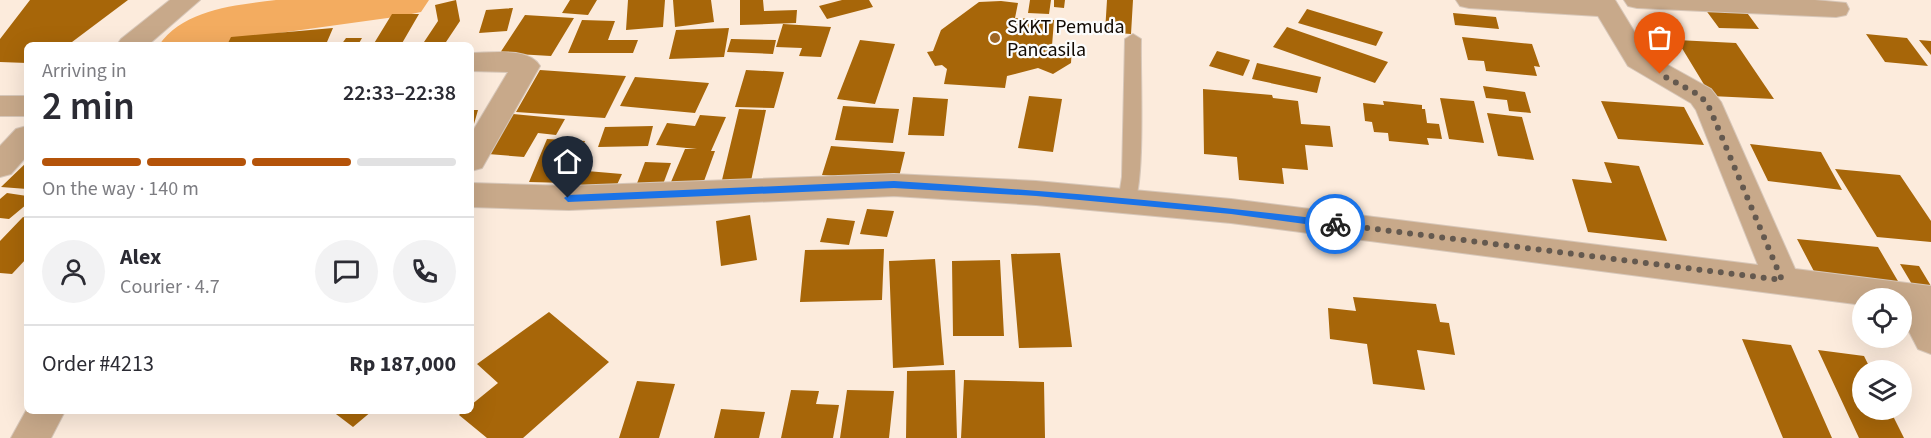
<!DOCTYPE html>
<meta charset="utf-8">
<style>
:root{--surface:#fff;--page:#f2f2f3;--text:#2b2b33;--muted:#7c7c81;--line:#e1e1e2;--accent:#b45309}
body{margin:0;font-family:"Source Sans 3",sans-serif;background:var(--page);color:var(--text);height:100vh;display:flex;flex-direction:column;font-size:22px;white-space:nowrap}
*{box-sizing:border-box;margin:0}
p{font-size:20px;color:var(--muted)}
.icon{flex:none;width:33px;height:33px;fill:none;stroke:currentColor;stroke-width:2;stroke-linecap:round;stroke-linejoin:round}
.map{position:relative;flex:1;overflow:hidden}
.panel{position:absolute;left:24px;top:42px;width:450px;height:372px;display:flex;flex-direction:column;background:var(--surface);border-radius:9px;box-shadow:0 6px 24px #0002}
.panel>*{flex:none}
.controls{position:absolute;left:1852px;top:288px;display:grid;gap:12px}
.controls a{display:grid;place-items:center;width:60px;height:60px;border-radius:50%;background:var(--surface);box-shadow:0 6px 24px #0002;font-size:30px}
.pin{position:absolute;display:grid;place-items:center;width:51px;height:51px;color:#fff;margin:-62px -26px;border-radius:50% 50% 50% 0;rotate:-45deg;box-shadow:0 0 6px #0007}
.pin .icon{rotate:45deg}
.courier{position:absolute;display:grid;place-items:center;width:60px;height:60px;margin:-30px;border:4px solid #1a73e8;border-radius:50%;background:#fff;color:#222;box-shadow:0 2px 8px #0007}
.overview em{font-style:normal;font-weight:600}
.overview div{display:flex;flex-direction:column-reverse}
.overview{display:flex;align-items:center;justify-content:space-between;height:102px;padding:0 18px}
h1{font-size:39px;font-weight:600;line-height:45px}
.bar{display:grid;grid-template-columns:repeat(4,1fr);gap:9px 6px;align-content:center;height:72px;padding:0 18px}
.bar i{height:8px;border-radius:4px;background:var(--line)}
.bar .selected{background:var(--accent)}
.bar p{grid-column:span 4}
.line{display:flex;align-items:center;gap:15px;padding:0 18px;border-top:2px solid var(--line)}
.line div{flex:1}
.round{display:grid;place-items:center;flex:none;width:63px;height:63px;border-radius:32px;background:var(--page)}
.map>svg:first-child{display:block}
</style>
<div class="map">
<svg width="1931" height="438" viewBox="0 0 1931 438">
<rect width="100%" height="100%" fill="#fcebdc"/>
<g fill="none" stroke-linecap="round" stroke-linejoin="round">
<path fill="#f3ac60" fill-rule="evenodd" d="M276 0H429L421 12 402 16 243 38 231 45H159C184 9 236 5 276 0Z"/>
</g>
<path fill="#a76609" d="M30 0H128L68 45H27V63L0 62V39Z
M456 0 460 21 444 45H422L438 21 435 5Z
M570 0H597L588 15 562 13Z
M628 0H665L663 27 626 30Z
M673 0H711L714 22 675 27Z
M740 0H763L764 11 797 10 796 23 740 25Z
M842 0H869L873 7 827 19 819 6Z
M1030 0H1051L1049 14 1028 13Z
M1054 0H1065L1064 8 1054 7Z
M1107 0H1133L1131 34 1105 32Z
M1001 1 1018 3 1015 18 1054 20 1052 46 1072 47 1071 63 1053 74 1038 68 1007 76 1005 88 944 84 947 69 942 65 935 66 927 52 933 51 941 30 979 2Z
M513 8 507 31 479 33 486 10Z
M1307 9 1383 32 1376 46 1298 23Z
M1705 9 1745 10 1759 29 1719 28Z
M1453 13 1496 17 1499 29 1455 25Z
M392 14H419L401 45H373Z
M525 15 574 18 551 56 500 53Z
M582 20 615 21 608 40H638L633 53H568Z
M783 24 831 27 821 57 799 56 802 48 776 47Z
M1287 27 1388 62 1375 83 1273 47Z
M333 28 327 42 291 45H227L231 37Z
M729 28 724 57 669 59 676 30Z
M1866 34 1907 38 1928 66 1885 62Z
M1462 37 1532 44 1540 67 1534 66 1537 76 1486 71 1484 61 1468 60Z
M346 38H362L358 45H341Z
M731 39 776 40 773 54 727 52Z
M860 40 895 44 875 104 837 99Z
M1677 40 1736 43 1774 99 1711 96Z
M1919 40 1931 41V55Z
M1217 51 1250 60 1243 76 1209 66Z
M1257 63 1321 77 1317 93 1252 79Z
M540 70 626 76 605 118 516 112Z
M746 70 784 72 774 108 735 107Z
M635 77 709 83 695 113 620 106Z
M1483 86 1525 92 1531 113 1509 111 1507 100 1486 98Z
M1203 89 1272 95 1273 98 1298 101 1301 124 1330 126 1333 147 1305 145 1308 170 1282 168 1284 184 1239 180 1237 157 1204 154Z
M1029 96 1062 99 1053 152 1018 148Z
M913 97 948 99 944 136 908 135Z
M1440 98 1474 101 1484 143 1449 139Z
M1383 101 1422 105V109H1425L1427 123 1439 124 1442 139 1427 138 1429 145 1389 141 1388 133 1374 132 1372 122 1365 121 1363 103 1384 105Z
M1601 101 1684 107 1704 145 1618 139Z
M843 106 899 109 893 143 835 140Z
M739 109 766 110 751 181 722 180Z
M471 110H478L472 131H471Z
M1487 113 1522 117 1534 160 1498 156Z
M513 114 565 119 556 135 538 133 524 157 488 154Z
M700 115 726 117 711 151H715L700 192 668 189 685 149H697L656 145 667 123 695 126Z
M653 126 648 146 598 147 605 127Z
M547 139 585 141 568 183 529 182Z
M1750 144 1821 152 1842 190 1768 181Z
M831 146 905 152 898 181 822 175Z
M27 162V189L1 187Z
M645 162 671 163 662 187 636 186Z
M1604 162 1639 166 1667 241 1588 232 1572 179 1612 183Z
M1835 169 1900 175 1931 221V242L1877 237Z
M587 171 622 174 615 189 580 185Z
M7 193 27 196V204L9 219 0 218V199Z
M867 209 894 211 887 237 860 234Z
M750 215 757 260 721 266 716 221Z
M23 217 27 218V258L12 274 0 273V241Z
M827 218 855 221 849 245 820 242Z
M1797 239 1878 247 1902 288 1818 279Z
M884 249 882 300 800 302 805 250Z
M1060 253 1072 347 1019 348 1011 254Z
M935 259 944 365 893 368 889 261Z
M1000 260 1004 336H953L952 261Z
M1900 264 1919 266 1931 286V293L1916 291Z
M1353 297 1436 304 1440 322 1449 323 1455 355 1417 350 1425 390 1373 384 1367 344 1330 339 1328 308 1356 311Z
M549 312 609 362 523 438H487L459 415 463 411H471V405L498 383 477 364Z
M1742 339 1791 345 1832 438H1783Z
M1818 350 1864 356 1871 370H1863V410H1890L1904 438H1859Z
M955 370 957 438H906L907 371Z
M964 380 1044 382 1045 438H961Z
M637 381 675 384 659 438H619Z
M791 390 819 391 816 404 839 405 833 438H781Z
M847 390 894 391 889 438H840Z
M721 409 765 412 759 438H714Z
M332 411H372L353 427Z"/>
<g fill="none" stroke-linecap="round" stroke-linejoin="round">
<defs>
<path id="lane" d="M1133 34 1141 39C1140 71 1146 185 1133 207L1127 208 1121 207 1118 202 1122 177 1125 39Z"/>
<path id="street" d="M170 0H200L148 45H117L121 39Z
M1456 0H1615L1648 54 1711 89 1721 102 1795 269 1931 286V354L1918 349 1902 318V298H1863V305L1231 223 1036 205 894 196 569 210 471 207V183L569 186 894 174 1036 181 1231 199 1758 265 1696 110 1691 103 1628 66 1598 16 1469 8 1460 6Z
M1624 0H1815L1846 3 1849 9 1846 15 1836 17 1637 8 1628 6Z
M471 53C492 53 528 47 540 66L482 168 471 171V134L508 72 471 71Z
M0 96H27V116H0Z
M27 126V156L11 174 0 177V146L16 129Z
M27 409V411H65L51 438H11Z"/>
</defs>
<use href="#lane" stroke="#d7c7b9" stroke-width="2"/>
<use href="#street" stroke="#d7c7b9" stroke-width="2"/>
<use href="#lane" fill="#c8a98a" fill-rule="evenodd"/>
<use href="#street" fill="#c8a98a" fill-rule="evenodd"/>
</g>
<path fill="#1a73e8" d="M894 181C1041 190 1188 202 1335 221L1340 224 1335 228 1231 214 1036 196 894 188 568 202 564 198 568 195Z"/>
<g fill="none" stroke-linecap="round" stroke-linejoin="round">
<path stroke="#64594f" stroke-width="6" stroke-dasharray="0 10.8" d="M1335 224 1782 280 1710 109 1701 96 1660 74"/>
</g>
<circle fill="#9f6624" stroke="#fcfcfc" stroke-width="2" cx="995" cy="38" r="6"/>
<g text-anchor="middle" stroke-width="4.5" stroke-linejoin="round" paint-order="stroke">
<g font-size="20" fill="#120a03" stroke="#fcfcfc" text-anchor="start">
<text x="1007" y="33">SKKT Pemuda<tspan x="1007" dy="23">Pancasila</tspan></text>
</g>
</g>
</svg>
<div class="controls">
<a><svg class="icon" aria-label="locate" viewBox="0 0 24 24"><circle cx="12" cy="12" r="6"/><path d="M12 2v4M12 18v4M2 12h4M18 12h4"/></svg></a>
<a><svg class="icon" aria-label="layers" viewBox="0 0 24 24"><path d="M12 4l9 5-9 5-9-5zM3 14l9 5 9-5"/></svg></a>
</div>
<div class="pin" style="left:1660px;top:74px;background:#ea580c"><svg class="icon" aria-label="bag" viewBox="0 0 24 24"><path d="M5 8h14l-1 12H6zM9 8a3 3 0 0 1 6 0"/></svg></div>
<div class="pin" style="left:568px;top:198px;background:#1f2937"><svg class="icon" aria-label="home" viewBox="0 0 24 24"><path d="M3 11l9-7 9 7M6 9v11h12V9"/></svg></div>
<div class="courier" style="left:1335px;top:224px"><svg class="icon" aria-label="bike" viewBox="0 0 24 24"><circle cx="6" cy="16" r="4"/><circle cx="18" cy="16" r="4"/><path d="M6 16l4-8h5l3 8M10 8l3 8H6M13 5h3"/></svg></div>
<section class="panel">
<div class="overview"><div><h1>2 min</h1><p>Arriving in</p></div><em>22:33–22:38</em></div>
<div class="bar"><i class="selected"></i><i class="selected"></i><i class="selected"></i><i></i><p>On the way · 140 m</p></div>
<div class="line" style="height:108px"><a class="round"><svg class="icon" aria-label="person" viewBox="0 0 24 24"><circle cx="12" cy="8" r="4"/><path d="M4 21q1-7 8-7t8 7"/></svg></a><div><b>Alex</b><p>Courier · 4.7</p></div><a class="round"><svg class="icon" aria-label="chat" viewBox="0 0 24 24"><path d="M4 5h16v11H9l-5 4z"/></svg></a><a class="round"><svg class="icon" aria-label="phone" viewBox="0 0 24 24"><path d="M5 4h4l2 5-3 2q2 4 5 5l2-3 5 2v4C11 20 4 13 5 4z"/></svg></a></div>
<div class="line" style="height:78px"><div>Order #4213</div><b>Rp 187,000</b></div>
</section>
</div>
